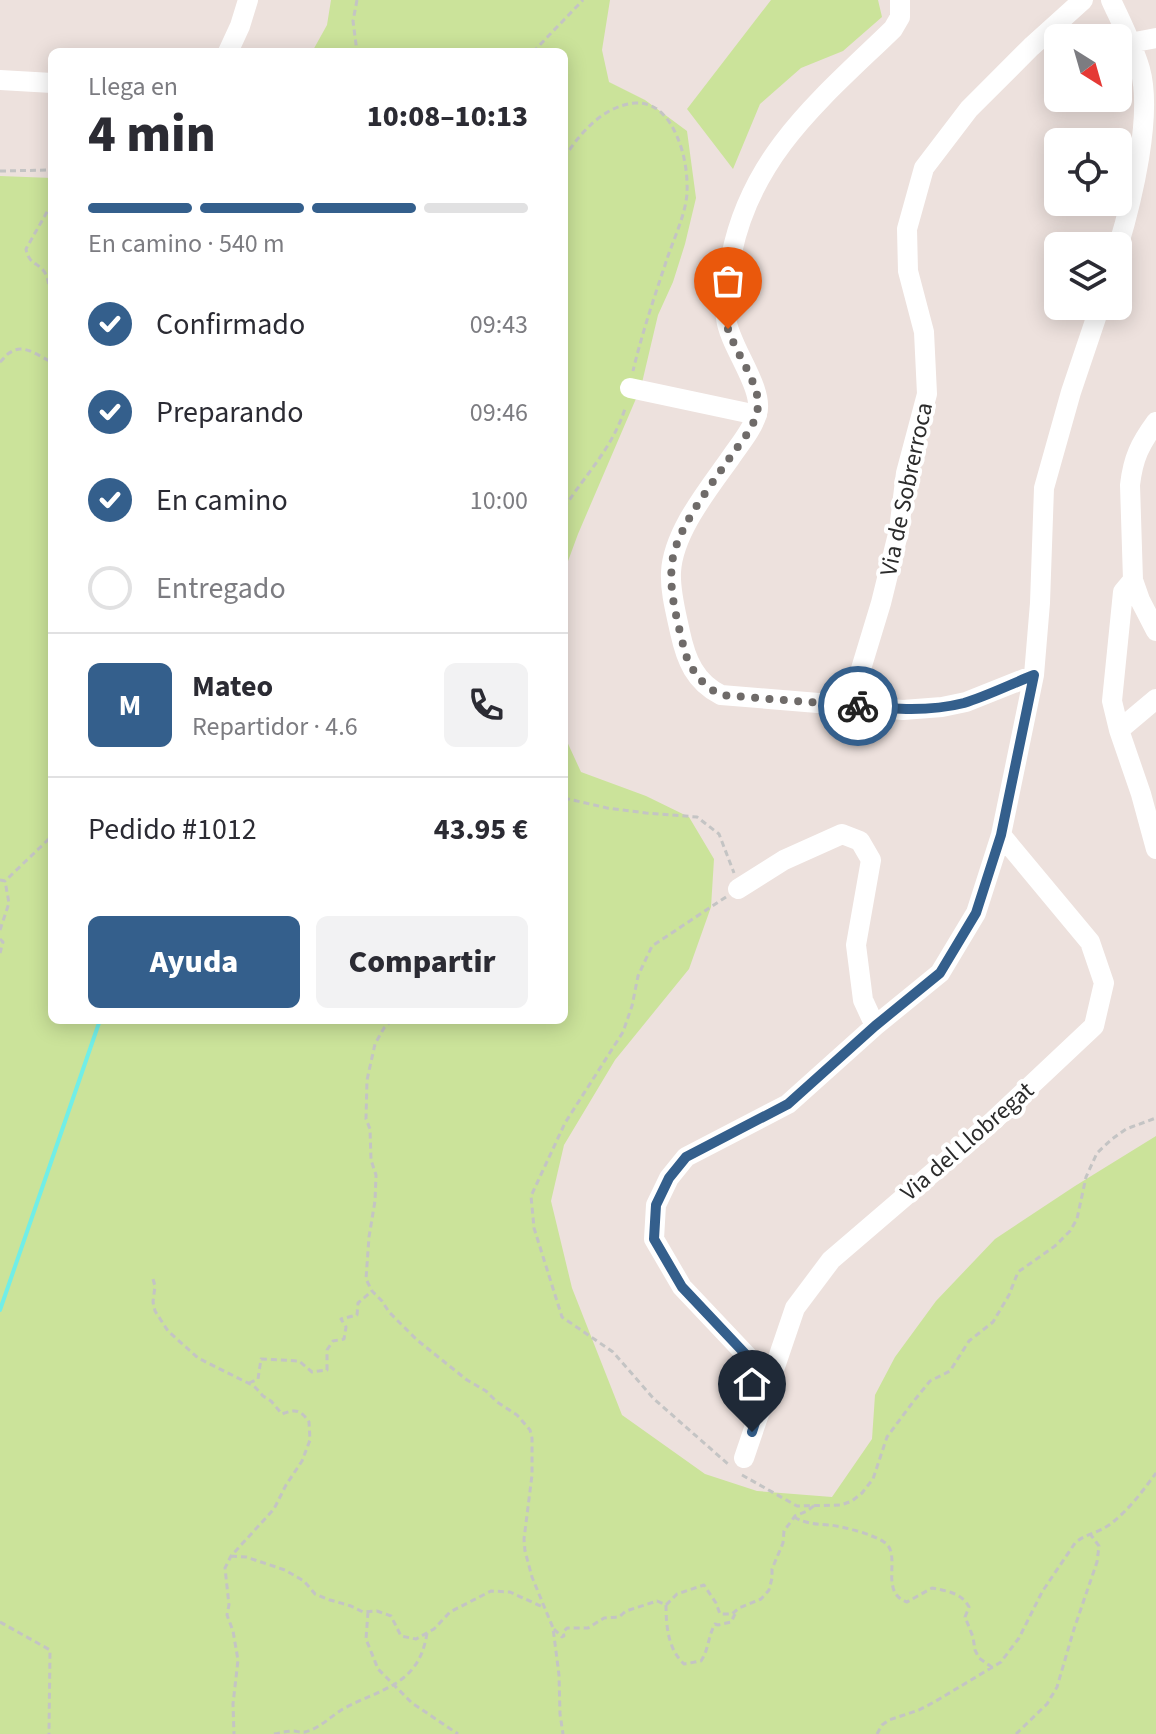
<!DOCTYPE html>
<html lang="es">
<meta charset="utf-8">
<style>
:root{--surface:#fff;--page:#f2f2f3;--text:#2b2b33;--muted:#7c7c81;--line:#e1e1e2;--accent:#345f8c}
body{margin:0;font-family:"Source Sans 3",sans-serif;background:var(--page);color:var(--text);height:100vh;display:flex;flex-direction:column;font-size:30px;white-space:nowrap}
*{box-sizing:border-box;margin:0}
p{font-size:26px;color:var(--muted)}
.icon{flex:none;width:44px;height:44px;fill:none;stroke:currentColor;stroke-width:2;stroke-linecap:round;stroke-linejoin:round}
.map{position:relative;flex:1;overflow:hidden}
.panel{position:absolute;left:48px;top:48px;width:520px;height:976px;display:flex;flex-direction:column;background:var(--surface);border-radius:12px;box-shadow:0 4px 20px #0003}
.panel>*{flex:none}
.needle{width:52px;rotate:143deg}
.tools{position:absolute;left:1044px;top:24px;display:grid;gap:16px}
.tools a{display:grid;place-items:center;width:88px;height:88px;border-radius:12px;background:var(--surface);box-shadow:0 4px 20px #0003;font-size:40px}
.pin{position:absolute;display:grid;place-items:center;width:68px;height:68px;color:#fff;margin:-82px -34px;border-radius:50% 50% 50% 0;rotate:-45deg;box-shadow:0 0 8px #0007}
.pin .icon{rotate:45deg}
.courier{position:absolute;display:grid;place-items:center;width:80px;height:80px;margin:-40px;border:6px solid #345f8c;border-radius:50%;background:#fff;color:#222;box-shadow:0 2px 10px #0007}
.summary em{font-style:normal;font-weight:800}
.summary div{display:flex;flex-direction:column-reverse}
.summary{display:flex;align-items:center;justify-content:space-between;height:136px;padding:0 40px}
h1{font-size:52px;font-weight:800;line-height:60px}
.bar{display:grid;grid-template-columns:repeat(4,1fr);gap:12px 8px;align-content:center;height:96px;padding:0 40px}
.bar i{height:10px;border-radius:6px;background:var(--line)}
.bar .active{background:var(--accent)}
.bar p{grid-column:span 4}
.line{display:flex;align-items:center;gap:20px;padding:0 40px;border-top:2px solid var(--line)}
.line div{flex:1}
.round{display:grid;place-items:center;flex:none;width:84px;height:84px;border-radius:12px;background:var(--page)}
ol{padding:0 40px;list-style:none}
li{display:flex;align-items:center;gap:24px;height:88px}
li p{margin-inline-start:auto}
li .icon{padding:8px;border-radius:50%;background:var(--accent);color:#fff;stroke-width:4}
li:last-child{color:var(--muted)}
li i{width:44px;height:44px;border:4px solid var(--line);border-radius:50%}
.cta{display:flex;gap:16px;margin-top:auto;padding:16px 40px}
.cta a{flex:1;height:92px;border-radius:12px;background:var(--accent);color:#fff;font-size:32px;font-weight:800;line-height:92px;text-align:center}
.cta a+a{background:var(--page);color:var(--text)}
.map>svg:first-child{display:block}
</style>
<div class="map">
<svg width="1156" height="1734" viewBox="0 0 1156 1734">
<rect width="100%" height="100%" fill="#ede1dd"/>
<path fill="#cbe39a" d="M331 0H610L602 50 609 82 645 100 687 131 696 198 685 244 673 282 658 315 641 387 578 534 564 572V52H312L327 25Z
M771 0H878L882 17 843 51 801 68 760 104 733 169 687 109Z
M0 176 52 178V1020H564V735L581 772 646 796 689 817 714 859 711 907 689 969 615 1060 564 1145 551 1201 572 1288 622 1415 705 1474 757 1491 832 1497 872 1439 875 1395 895 1357 936 1301 995 1239 1075 1186 1156 1136V1734H0Z"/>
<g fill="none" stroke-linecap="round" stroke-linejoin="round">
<path stroke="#71eee7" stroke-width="4" d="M0 1310 100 1020"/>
<path stroke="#c4c4c4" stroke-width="3" stroke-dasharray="6 4" stroke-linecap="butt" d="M357 0 353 21 357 52
M533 52 583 0
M564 158C580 133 603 106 635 103 651 102 662 111 670 123 683 144 688 169 687 194 685 216 674 238 667 259 655 295 642 333 633 371
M0 171 52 170
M52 203 26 249C29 264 35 261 43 270 50 278 49 294 52 304
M0 362C4 359 6 354 11 352 24 343 40 357 52 362
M564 508C588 471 612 449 626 406
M564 798 607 808 646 813 697 817 719 834 734 873
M0 880 5 881 52 836
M726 897 652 946 638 976 632 1006 623 1032 565 1123 531 1196 534 1228 562 1317 613 1352 654 1399 728 1464
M0 930 9 903 5 881
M0 939 3 942 0 953
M392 1020 384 1028 375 1044 367 1080 366 1119 370 1129 371 1160 376 1175 375 1201 369 1237 366 1279 372 1291 382 1301 389 1312 417 1340 467 1380 486 1391 497 1402 517 1415 530 1430 532 1438V1475L524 1539 525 1551 532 1577 553 1628 559 1675 560 1714 563 1734
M153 1279 155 1286 153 1302 155 1311 168 1331 198 1358 254 1386 263 1396 271 1401 282 1414C296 1409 300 1409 309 1422L310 1440 302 1461 286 1485 274 1509 231 1556 225 1568 229 1605 227 1615 233 1631 238 1660 233 1704 234 1734
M249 1383 258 1379 261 1359 299 1361 312 1372 327 1370V1350L333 1341 344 1339 346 1327 341 1319 357 1315 358 1303 372 1291
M742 1475 797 1506 841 1505 852 1501 862 1493 873 1479 887 1437 913 1402 930 1381 950 1371 969 1341 993 1322 1009 1295 1018 1272 1055 1246 1070 1231 1077 1219 1086 1177 1097 1153 1112 1139 1126 1129 1156 1118
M794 1517C806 1524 817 1524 830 1525 845 1527 872 1534 884 1542 903 1554 878 1592 907 1602L932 1588C947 1591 962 1593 969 1607L965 1617 973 1637 975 1650 979 1658 993 1668
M231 1556 246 1557 285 1570 304 1581 315 1594 330 1600 351 1606 363 1612 377 1611 391 1616 401 1636 416 1639 434 1629 450 1612 491 1591 510 1592 545 1608
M666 1605C666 1626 668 1649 684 1664L701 1661C709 1649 708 1636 715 1624L718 1625 731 1622 735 1614
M368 1612 366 1639 378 1669 412 1703 458 1734
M0 1622 50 1650 49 1734
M554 1629 562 1637 564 1636 563 1632 567 1628H588L604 1618 619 1617 626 1611 657 1601 666 1605 677 1594 704 1585 716 1603 720 1614H732L739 1608 761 1599 769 1590 772 1578V1569L783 1543 784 1531 795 1516 807 1511 815 1505
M274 1734C280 1733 286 1731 293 1731 297 1731 301 1733 305 1732 319 1729 331 1716 343 1709 381 1688 419 1686 427 1633
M877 1734 882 1725 889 1720 919 1710 936 1701 1001 1662 1019 1638 1042 1592 1075 1543C1085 1534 1098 1533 1109 1525 1128 1511 1142 1492 1156 1473
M1016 1734 1047 1704 1057 1687 1074 1629 1097 1562 1099 1546 1091 1535"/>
<path stroke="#fff" stroke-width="20" d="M900 0V17L893 29C822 98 751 154 731 257 728 277 723 297 726 318 729 346 765 389 757 414 752 431 738 446 729 460 707 491 673 533 671 572 670 592 676 613 680 632 686 660 695 682 721 695L903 710 942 707 966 702 1034 675 1040 603 1044 488 1071 392 1100 306
M1111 0C1121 22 1133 45 1140 69 1153 115 1132 201 1118 247
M1130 43 1156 38
M228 52 240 26 248 0
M0 80 52 83
M630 388 757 415
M1156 422C1140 444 1133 458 1130 485L1133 580 1140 600 1156 631
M1156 699 1119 730 1141 794 1156 849
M850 705 881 603 899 530 906 473 927 394 924 332 908 271 907 229 924 168 969 109 1031 47 1083 0
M1119 730 1112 701 1123 592 1133 580
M738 889 784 860 842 834 860 841 871 860 856 945 863 1000 875 1026
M769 1379 682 1287 654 1239 656 1205 669 1178 686 1157 788 1104 875 1026 940 973 976 913 1001 835 1034 675
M744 1458 795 1308 831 1260 993 1121 1094 1026 1104 983 1090 942 1001 835"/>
</g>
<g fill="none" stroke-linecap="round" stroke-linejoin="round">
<path stroke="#6f6b69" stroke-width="8" stroke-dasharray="0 14.4" d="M728 329C735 351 757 381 758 402 759 422 742 441 731 456 712 484 680 524 673 557 667 589 678 622 685 653 692 672 703 686 721 695L858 706"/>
<path stroke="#345f8c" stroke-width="10" d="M752 1432 769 1379 682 1287 654 1239 656 1205 669 1178 686 1157 788 1104 875 1026 940 973 976 913 1001 835 1034 675C1011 684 987 696 964 703 929 712 893 709 858 706"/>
</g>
<g text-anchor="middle" stroke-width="8" stroke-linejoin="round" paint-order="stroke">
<g font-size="24" fill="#2b2b2b" stroke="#fff">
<text transform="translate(906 489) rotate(-78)" y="8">Via de Sobrerroca</text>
<text transform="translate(967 1141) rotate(-41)" y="8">Via del Llobregat</text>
</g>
</g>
</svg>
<div class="tools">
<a><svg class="needle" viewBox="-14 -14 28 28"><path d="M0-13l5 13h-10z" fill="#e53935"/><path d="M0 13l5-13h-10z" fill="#7c7c81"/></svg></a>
<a><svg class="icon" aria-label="locate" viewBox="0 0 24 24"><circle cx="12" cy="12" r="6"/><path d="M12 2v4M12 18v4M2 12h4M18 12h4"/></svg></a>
<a><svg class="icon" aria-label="layers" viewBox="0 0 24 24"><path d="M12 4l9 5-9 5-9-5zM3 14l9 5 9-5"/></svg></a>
</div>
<div class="pin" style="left:728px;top:329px;background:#ea580c"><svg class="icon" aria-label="bag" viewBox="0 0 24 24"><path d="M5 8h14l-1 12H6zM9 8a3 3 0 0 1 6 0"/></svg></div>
<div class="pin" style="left:752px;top:1432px;background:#1f2937"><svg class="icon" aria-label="home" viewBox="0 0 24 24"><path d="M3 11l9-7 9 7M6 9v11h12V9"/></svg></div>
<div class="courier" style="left:858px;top:706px"><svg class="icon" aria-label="bike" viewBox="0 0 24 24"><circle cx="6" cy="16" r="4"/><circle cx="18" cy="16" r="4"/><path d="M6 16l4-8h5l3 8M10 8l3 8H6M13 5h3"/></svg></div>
<section class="panel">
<div class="summary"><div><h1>4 min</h1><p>Llega en</p></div><em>10:08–10:13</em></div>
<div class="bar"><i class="active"></i><i class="active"></i><i class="active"></i><i></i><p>En camino · 540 m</p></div>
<ol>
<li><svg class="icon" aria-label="check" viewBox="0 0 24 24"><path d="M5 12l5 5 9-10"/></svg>Confirmado<p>09:43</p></li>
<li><svg class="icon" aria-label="check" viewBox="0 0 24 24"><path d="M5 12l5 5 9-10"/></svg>Preparando<p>09:46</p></li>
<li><svg class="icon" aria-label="check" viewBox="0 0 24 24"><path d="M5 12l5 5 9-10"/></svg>En camino<p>10:00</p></li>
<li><i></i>Entregado</li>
</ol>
<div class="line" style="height:144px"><b class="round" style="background:var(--accent);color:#fff">M</b><div><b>Mateo</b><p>Repartidor · 4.6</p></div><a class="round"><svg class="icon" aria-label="phone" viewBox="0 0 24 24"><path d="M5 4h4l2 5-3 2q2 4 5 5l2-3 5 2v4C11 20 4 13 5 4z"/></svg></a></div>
<div class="line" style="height:104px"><div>Pedido #1012</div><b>43.95 €</b></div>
<div class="cta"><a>Ayuda</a><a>Compartir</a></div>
</section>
</div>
